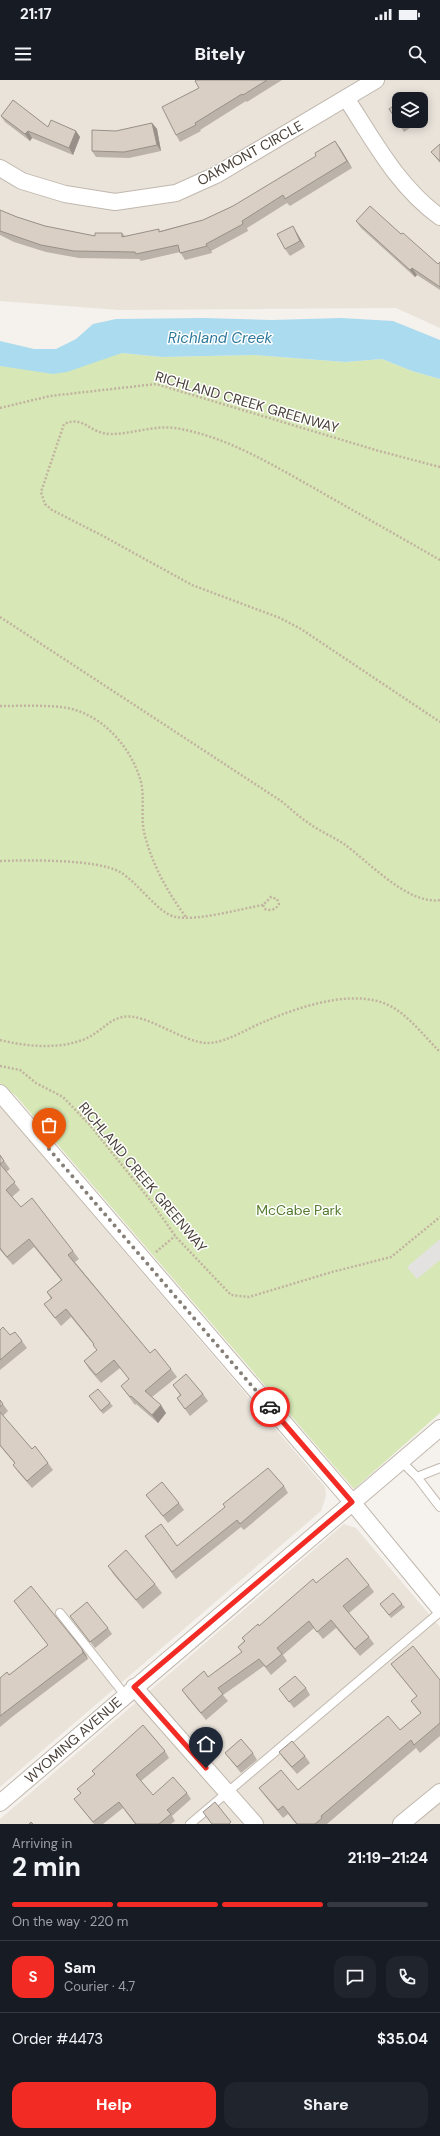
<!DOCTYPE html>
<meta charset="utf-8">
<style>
:root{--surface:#171b24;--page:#20242c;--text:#f1f3f6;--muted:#9ea1a6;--line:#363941;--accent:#f32b25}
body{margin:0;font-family:"DM Sans",sans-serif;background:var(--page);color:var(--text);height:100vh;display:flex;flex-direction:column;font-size:15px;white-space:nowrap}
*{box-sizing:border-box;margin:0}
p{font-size:13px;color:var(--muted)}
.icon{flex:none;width:22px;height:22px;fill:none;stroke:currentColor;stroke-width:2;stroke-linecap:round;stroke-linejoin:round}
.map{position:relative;height:1744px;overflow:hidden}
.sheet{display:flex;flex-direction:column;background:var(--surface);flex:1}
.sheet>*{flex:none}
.fabs{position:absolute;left:392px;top:12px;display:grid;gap:8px}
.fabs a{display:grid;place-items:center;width:36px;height:36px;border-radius:8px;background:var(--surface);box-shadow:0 2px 10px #0003;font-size:20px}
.pin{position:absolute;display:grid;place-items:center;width:34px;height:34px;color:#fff;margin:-41px -17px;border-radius:50% 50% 50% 0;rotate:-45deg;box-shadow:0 0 4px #0007}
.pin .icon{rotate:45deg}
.courier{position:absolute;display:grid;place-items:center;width:40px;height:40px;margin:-20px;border:3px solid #f32b25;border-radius:50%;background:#fff;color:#222;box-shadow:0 1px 5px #0007}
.headline em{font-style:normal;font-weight:800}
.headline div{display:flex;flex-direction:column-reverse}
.headline{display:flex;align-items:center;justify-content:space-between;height:68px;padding:0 12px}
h1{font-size:26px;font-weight:800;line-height:30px}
.bar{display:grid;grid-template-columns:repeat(4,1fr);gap:6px 4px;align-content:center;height:48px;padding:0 12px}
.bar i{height:5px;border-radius:3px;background:var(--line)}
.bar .on{background:var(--accent)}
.bar p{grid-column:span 4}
.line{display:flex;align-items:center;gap:10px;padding:0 12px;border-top:1px solid var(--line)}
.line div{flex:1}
.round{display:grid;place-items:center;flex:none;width:42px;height:42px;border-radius:12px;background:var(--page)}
.cta{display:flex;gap:8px;margin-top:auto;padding:8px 12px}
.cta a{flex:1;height:46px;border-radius:12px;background:var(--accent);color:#fff;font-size:16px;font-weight:800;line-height:46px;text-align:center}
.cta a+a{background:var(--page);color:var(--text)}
.status{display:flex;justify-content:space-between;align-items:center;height:28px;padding:0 20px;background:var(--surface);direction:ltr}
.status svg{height:11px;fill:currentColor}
header{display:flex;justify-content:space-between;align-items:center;height:52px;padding:0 12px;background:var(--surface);font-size:18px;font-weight:800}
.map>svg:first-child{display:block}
</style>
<div class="status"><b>21:17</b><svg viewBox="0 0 49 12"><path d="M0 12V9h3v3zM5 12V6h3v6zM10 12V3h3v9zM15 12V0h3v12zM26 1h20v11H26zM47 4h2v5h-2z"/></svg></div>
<header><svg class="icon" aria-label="menu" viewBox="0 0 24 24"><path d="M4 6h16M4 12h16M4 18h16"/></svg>Bitely<svg class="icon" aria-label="search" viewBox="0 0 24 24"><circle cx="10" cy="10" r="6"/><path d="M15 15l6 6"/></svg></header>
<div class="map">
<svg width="440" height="1744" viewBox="0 0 440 1744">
<rect width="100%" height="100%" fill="#f5f1ec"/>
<path fill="#e9e3da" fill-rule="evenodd" d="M0 0H440V248L396 228 119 230 0 221ZM399 19H421V41H399Z
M0 1026 325 1407 326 1416 321 1431 0 1707Z
M344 1444 356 1448 440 1547V1744H0V1739Z"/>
<path fill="#d7e8b6" d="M122 273 162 277 254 275 345 282 382 279 412 291 440 299V1333L354 1409 16 1016 0 1003V283Z"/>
<path fill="#e4e2e0" d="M440 1159V1180L417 1199 407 1187Z"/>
<path fill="#abdbef" d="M204 238 272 240 341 238 393 241 440 260V299L412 291 382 279 345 282 254 275 162 277 122 273 67 292 53 294 0 286V261L34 269H56L76 259 93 244 116 239Z"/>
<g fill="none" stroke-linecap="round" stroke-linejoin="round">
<defs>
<path id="lane" d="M402 1382 417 1397 440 1427
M417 1397 440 1388
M60 1533 125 1615
M190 1744 440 1532"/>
<path id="street" d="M346 18C374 61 398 107 440 137
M0 88 22 101 65 114 115 122 176 113 216 95 376 0
M0 1013 352 1422 440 1529
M134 1607 255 1744
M0 1723 440 1348
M401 1744 440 1712"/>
</defs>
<use href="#lane" stroke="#c1b8ae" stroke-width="10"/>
<use href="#street" stroke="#c1b8ae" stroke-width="18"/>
<path stroke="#c2b2a0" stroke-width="2.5" stroke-dasharray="2 2" stroke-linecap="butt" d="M0 328 50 316 156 304 379 371 440 387
M440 480C400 457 361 435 321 412 276 387 227 356 175 348 154 345 132 354 111 354 89 354 85 335 64 344L41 412 45 424 52 430 103 456 192 505 280 538 301 549 440 642
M0 537 281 721C290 728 298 736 307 742 319 751 332 756 344 764 369 782 408 825 440 820
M0 626C20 626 41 625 61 627 99 631 131 665 141 702 145 719 140 739 145 756 153 786 168 813 186 837
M0 781C28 780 97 779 120 792 139 803 158 834 176 837 198 841 240 829 263 825L271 817 277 819 279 824C276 830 270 831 265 829L263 825
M0 960C27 967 64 970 89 957 101 951 110 939 123 937 146 932 184 964 209 963 228 962 248 948 266 941 301 926 362 905 397 930 413 941 426 958 440 972
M0 986 20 990 36 1003 63 1017 89 1044 150 1120 176 1157 231 1215 249 1217 332 1192 391 1177 440 1137
M156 1172 175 1156"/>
<use href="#lane" stroke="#fff" stroke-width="8"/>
<use href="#street" stroke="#fff" stroke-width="16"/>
</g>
<path fill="#bbb2a9" d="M196 0H282L247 22 246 21 200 50 201 51 180 62 176 55 199 8Z
M421 27 427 37 421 41Z
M389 29 399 41H421L404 52Z
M1 36 48 47 76 51 80 57 73 75 32 58 30 61 5 42Z
M152 43 157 49 161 71 129 78 96 77 92 71 116 51Z
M440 64V83L431 72Z
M340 68 352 88 290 126 287 123 247 148 248 151 211 171 212 173 185 180 180 172 141 181 139 179 79 178 46 172 14 162 0 155V130L17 137 45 146 95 156 122 153 125 156 160 151 203 140 233 126Z
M356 141 401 154 438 184 440 182V210L417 195 415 197 361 148Z
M297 153 305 167 290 176 285 169Z
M0 1075 10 1089 6 1092 20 1110 12 1117 21 1127 73 1171 79 1179 75 1182 150 1273 171 1289 177 1297 152 1317 166 1333 158 1343 136 1324 135 1325 121 1306 129 1299 120 1288 101 1303 89 1289 84 1281 97 1270 93 1265H94L71 1237 61 1246 44 1224 51 1219 47 1212 61 1200 34 1167 13 1185 0 1170Z
M0 1250 22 1261 27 1268 0 1290Z
M173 1305 203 1314 208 1321 190 1336 177 1318 180 1315Z
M89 1316 110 1323 113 1326 103 1334Z
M0 1320 8 1331 3 1336 32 1369 48 1383 53 1390 32 1408 18 1392 13 1385 15 1384 0 1366Z
M284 1406 288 1413 244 1450 241 1447 176 1499 145 1456 177 1466Z
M146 1415 179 1423 184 1430 168 1443Z
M108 1486 155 1504 162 1513 143 1529 114 1495Z
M316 1503 369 1505 374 1512 349 1533 369 1557 374 1564 360 1576 336 1548 323 1559 314 1548 283 1575 287 1581 271 1595 264 1586 223 1615 228 1621 206 1640 187 1617 182 1610 208 1597 242 1572 238 1567 244 1561 242 1558 259 1546Z
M14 1521 86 1575 88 1579 12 1637 0 1647V1598L9 1595 48 1565Z
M380 1524H402L405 1527 391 1538Z
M70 1536 108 1548 112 1554 95 1568Z
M391 1584 440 1600V1656L420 1673 416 1668 327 1744H296L288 1734 283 1738 265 1716 259 1708 298 1710 400 1650 421 1634 411 1621 417 1616 397 1592Z
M306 1608 310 1615 294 1628 279 1609Z
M165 1671 169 1678 141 1701 153 1715 187 1713 191 1719 172 1736 175 1741 171 1744H135L123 1728 103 1744H94L74 1719 81 1714 77 1709 95 1694 92 1691Z
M279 1672 305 1676 310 1683 297 1694 283 1678Z
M225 1673H253L257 1680 241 1693Z"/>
<path fill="#999189" d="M152 43 157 49 161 71 157 65Z
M28 51 32 58 30 61 25 54Z
M76 51 80 57 73 75 69 68Z
M335 61 340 68 352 88 347 81Z
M293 146 305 167 300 161Z
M206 164 211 171 212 173 207 166Z
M412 188 417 195 415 197 410 190Z
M161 1325 166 1333 158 1343 152 1335Z
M82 1569 86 1575 88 1579 83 1573Z"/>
<path fill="#dacfc4" stroke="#999189" d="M196 0H267L243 15 242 14 195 43 196 45 176 55 162 27 199 8 195 1Z
M412 14 416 19H404Z
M13 20 48 47 51 40 76 51 69 68 28 51 25 54 1 36Z
M399 22V41H406L400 45 389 29Z
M152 43 157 65 124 72 92 71V50L116 51Z
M335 61 347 81 285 119 283 115 242 141 243 144 206 164 207 166 180 173 178 165 136 174 135 172 74 171 41 165 9 154 0 151V130L17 137 45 146 95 156V153H122V157L159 149V152L203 140 233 126 316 76 315 73Z
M440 64V81L431 72Z
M370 126 401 154 403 153 438 184 440 182V207L412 188 410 190 356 141Z
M293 146 300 161 285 169 277 154Z
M0 1075 4 1081 0 1084 15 1102 6 1110 21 1127 32 1118 73 1171 68 1175 150 1273 155 1269 171 1289 145 1311 161 1325 152 1335 131 1316 130 1317 121 1306 129 1299 114 1280 96 1295 84 1281 97 1270 93 1265 94 1264 66 1229 55 1238 44 1224 52 1218 47 1212 62 1200 29 1159 7 1177 0 1168Z
M3 1247 10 1255 15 1252 22 1261 0 1280V1250Z
M186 1294 203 1314 185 1329 177 1318 181 1315 173 1305Z
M98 1309 110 1323 101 1331 89 1316Z
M0 1320 3 1324 0 1327Z
M0 1332 32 1369 35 1366 48 1383 27 1401 13 1385 15 1383 0 1365Z
M268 1388 284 1406 240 1444 237 1440 172 1492 145 1456 161 1444 177 1466 225 1427 223 1424Z
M162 1402 179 1423 163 1436 146 1415Z
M126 1470 155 1504 136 1520 108 1486Z
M347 1478 369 1505 343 1526 369 1557 355 1569 331 1540 317 1552 309 1541 277 1568 282 1574 266 1587 259 1579 218 1608 223 1614 201 1633 182 1610 204 1591 208 1597 242 1572 238 1567 245 1561 242 1558 258 1544 259 1546 313 1499 316 1503Z
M31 1506 82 1569 83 1573 0 1636V1598L7 1592 9 1595 48 1565 14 1521Z
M393 1513 402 1524 389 1535 380 1524Z
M87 1522 108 1548 90 1562 70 1536Z
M413 1566 440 1600V1643L414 1665 411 1660 321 1736 322 1738 315 1744H297L283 1726 278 1730 259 1708 281 1690 298 1710 388 1636 400 1650 421 1633 411 1621 417 1616 391 1584Z
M295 1596 306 1608 289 1622 279 1609Z
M143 1645 165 1671 136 1695 153 1715 173 1697 187 1713 167 1730 171 1734 159 1744H136L119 1722 93 1742 74 1719 81 1713 77 1709 95 1694 92 1691Z
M241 1659 253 1673 237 1687 225 1673Z
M292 1661 305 1676 292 1687 279 1672Z
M215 1722 231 1742 229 1744H212L203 1732Z
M31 1742 33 1744H29Z"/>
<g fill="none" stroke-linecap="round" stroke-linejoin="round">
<path stroke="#867f78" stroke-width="4" stroke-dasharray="0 7.2" d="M49 1069 270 1327"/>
<path stroke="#f32b25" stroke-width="5" d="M206 1688 134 1607 352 1422 270 1327"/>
</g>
<g text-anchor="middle" stroke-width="3" stroke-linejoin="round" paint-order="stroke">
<g font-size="14" fill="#4a4139" stroke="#fff">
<text transform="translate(250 73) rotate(-29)" y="5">OAKMONT CIRCLE</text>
<text transform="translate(247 322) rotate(16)" y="5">RICHLAND CREEK GREENWAY</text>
<text transform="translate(143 1097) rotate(50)" y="5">RICHLAND CREEK GREENWAY</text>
<text transform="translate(73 1660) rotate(-41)" y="5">WYOMING AVENUE</text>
</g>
<g font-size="14" fill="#547b2d" stroke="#fff">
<text x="299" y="1135">McCabe Park</text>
</g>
<g font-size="15" font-style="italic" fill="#2f7a9c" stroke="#fff">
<text x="220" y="263">Richland Creek</text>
</g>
</g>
</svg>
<div class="fabs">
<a><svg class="icon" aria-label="layers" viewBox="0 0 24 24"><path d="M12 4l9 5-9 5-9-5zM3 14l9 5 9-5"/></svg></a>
</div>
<div class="pin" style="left:49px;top:1069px;background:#ea580c"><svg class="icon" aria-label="bag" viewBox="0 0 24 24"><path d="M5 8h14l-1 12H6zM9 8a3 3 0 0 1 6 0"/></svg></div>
<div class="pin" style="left:206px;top:1688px;background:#1f2937"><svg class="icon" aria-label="home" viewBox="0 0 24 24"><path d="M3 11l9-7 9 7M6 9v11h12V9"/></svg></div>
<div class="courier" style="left:270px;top:1327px"><svg class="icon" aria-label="car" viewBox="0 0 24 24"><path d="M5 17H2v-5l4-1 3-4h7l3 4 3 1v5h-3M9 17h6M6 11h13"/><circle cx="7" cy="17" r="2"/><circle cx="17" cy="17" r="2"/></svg></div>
</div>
<section class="sheet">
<div class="headline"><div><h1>2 min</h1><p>Arriving in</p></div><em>21:19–21:24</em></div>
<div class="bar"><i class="on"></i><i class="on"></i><i class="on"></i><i></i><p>On the way · 220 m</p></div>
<div class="line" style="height:72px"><b class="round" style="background:var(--accent);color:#fff">S</b><div><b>Sam</b><p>Courier · 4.7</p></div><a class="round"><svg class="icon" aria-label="chat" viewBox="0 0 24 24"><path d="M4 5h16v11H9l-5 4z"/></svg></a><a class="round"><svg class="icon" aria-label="phone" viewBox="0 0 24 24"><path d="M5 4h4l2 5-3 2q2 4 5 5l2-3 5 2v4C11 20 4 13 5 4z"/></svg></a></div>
<div class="line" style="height:52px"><div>Order #4473</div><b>$35.04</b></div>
<div class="cta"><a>Help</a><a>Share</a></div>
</section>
